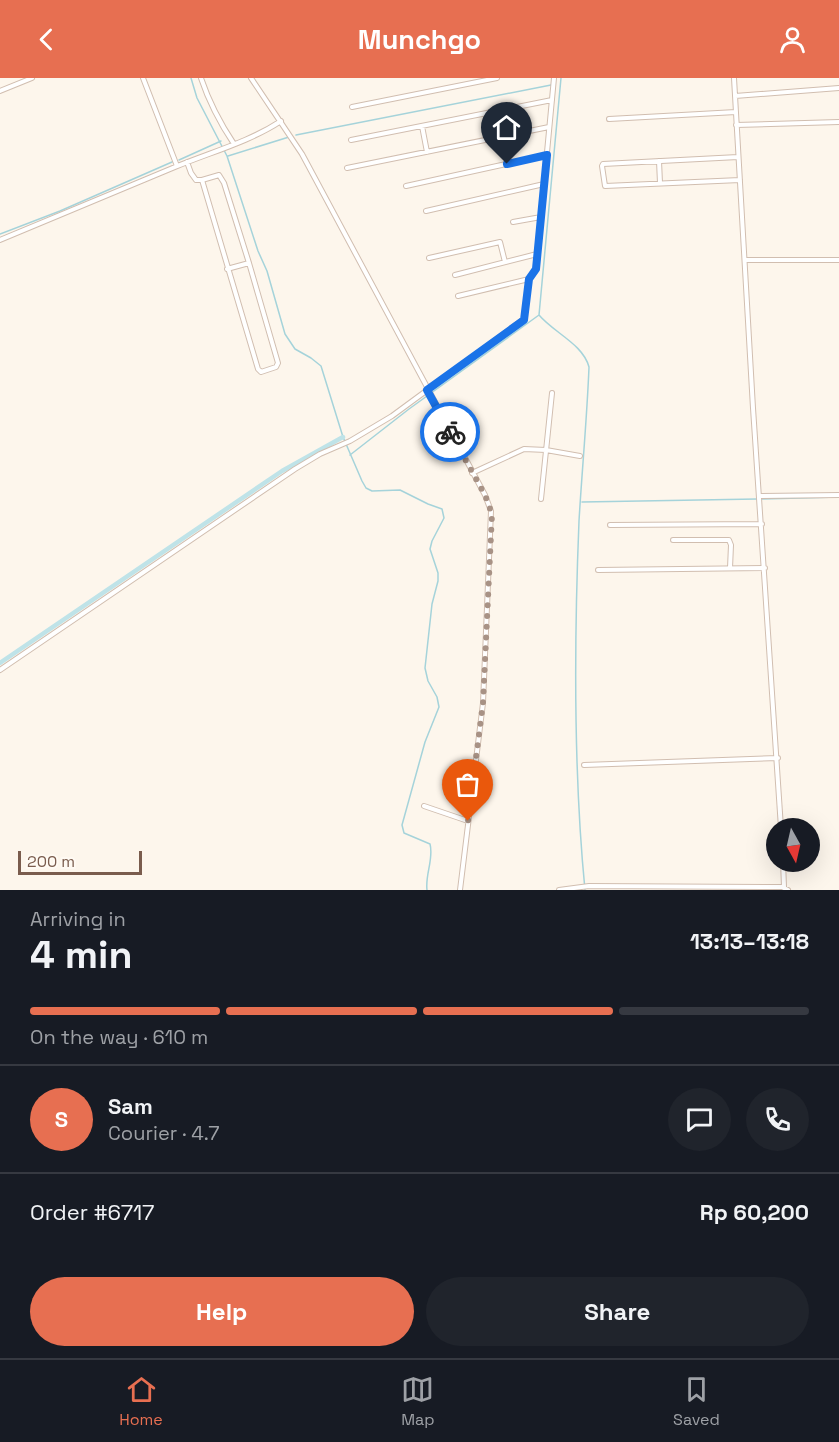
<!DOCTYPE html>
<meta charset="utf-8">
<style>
:root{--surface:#171b24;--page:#20242c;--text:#f1f3f6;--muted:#9ea1a6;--line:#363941;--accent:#e76f51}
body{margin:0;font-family:"Space Grotesk",sans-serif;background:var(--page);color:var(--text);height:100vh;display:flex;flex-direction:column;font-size:22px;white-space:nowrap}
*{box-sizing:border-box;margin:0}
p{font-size:20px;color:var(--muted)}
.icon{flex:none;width:33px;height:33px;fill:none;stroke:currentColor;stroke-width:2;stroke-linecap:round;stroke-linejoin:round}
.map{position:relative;height:812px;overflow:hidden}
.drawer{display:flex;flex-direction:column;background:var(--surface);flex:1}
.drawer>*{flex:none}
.needle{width:39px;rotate:172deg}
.controls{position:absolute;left:766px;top:740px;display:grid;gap:12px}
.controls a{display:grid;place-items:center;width:54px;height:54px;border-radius:50%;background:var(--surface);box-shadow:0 6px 24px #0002;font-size:30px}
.scale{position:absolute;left:18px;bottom:15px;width:124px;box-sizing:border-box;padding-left:6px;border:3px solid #7a5c4d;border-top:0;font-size:16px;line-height:21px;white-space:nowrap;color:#7a5c4d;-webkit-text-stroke:4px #fffaf3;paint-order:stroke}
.pin{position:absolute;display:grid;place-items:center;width:51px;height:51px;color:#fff;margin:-62px -26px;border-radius:50% 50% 50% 0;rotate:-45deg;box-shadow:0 0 6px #0007}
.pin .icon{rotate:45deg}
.courier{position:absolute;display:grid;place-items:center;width:60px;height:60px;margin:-30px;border:4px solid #1a73e8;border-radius:50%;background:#fff;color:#222;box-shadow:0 2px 8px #0007}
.head em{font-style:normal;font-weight:700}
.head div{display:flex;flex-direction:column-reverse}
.head{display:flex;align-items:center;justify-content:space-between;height:102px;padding:0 30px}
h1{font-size:39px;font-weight:700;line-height:45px}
.bar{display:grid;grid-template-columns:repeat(4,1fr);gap:9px 6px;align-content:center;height:72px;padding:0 30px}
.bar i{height:8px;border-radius:4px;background:var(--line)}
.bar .on{background:var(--accent)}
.bar p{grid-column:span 4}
.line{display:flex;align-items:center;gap:15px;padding:0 30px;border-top:2px solid var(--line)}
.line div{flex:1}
.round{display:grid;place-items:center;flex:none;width:63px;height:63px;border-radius:32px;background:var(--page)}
.cta{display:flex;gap:12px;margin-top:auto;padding:12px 30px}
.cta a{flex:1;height:69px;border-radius:36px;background:var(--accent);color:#fff;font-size:24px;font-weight:700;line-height:69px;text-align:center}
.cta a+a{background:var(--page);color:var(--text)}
header{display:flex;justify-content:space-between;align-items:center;height:78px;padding:0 30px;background:var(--accent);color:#fff;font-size:27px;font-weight:700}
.tab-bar{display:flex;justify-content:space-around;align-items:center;height:84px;border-top:2px solid var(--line);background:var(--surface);font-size:16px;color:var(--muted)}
.tab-bar a{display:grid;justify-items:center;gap:3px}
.tab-bar .on{color:var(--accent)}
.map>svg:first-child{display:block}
</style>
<header><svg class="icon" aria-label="back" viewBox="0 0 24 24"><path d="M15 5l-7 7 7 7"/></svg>Munchgo<svg class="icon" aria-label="person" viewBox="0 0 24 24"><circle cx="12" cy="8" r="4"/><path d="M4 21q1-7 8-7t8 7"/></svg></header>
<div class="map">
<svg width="839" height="812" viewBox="0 0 839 812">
<rect width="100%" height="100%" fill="#fdf6ec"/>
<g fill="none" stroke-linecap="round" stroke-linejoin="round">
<path stroke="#a5d3da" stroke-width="1.5" d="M191 0 197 20 227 78 258 173 267 193 285 256 295 271 311 280 321 288 343 359 362 403 366 410 372 413 400 412 428 426 442 431 444 440 432 463 430 471 438 495V503L432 526 425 590 428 603 437 619 439 629 425 664 402 747 404 755 430 766C434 781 425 796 427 812
M296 57 551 7
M228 78 289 59
M179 82 221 63
M0 156 60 133 172 84
M539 237C554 255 583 266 589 289 587 340 582 392 579 443 574 566 573 690 585 812
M350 377 409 331 539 237 561 0
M762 421 839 419
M582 424 757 421"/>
<path stroke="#bfe3e8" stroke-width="4.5" d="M0 585 282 393 343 359"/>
<defs>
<path id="minor" d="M143 0 177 88
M201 0C209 24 220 45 234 66
M251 0 302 76 485 417 491 433 483 625 460 812
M734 0 753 330 781 750
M0 13 32 0
M735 18 839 10
M352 29 497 0
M609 41 736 34
M736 47 839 44
M422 48 427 74
M351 62 552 22
M738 79 603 86 602 88 605 108 740 102
M659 83 660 105
M187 84 191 95 196 102H202L219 97 224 105 249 185 227 191
M347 90 549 49
M202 102 258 291 261 294 276 289 278 285 249 185
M406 108 547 77
M426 133 544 106
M513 144 541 139
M0 162C58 138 117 113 175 89 211 74 249 64 281 43
M429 180 500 164 505 184
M745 182H839
M455 197 537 176
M458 218 529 201
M472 395 524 371 546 372 580 378
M759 418 839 417
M541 421 552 315
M610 447 762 446
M673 462H729L731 467 730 490
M598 492 765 490
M0 592 295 391 320 376 350 363 392 338 524 241 529 201 536 191 554 0
M584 687 778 680
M424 728 468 743
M783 783 784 809
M559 812 589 808 782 809 788 812"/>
</defs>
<use href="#minor" stroke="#d1beb0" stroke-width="6"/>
<use href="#minor" stroke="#fff" stroke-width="4"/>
</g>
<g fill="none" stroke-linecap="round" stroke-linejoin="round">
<path stroke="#a89285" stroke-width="6" stroke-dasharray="0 10.8" d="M450 354 485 417 492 436 483 625 468 743"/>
<path stroke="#1a73e8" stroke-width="8" d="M450 354 427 312 524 242 529 201 536 191 547 77 507 86"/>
</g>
</svg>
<div class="controls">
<a><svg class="needle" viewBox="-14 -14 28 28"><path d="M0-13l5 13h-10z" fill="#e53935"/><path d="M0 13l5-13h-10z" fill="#9ea1a6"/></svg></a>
</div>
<div class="scale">200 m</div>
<div class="pin" style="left:468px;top:743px;background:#ea580c"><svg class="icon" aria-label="bag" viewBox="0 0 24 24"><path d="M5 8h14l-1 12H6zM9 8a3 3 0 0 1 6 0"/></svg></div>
<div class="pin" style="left:507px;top:86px;background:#1f2937"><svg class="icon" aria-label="home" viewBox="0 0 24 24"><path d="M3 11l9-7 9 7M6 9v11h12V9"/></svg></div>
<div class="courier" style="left:450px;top:354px"><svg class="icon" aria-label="bike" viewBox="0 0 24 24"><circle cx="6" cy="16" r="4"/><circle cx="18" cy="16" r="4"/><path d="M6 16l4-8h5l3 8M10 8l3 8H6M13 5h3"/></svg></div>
</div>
<section class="drawer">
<div class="head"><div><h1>4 min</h1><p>Arriving in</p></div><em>13:13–13:18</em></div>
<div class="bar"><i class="on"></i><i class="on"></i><i class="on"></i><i></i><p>On the way · 610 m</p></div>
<div class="line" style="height:108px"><b class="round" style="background:var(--accent);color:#fff">S</b><div><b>Sam</b><p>Courier · 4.7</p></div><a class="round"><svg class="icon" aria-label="chat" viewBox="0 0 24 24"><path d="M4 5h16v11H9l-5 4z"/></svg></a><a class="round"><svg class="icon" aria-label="phone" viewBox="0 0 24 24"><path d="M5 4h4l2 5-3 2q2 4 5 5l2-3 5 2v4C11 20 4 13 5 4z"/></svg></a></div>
<div class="line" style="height:78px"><div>Order #6717</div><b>Rp 60,200</b></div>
<div class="cta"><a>Help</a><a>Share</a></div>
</section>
<nav class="tab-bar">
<a class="on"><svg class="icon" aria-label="home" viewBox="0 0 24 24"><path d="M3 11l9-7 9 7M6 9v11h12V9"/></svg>Home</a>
<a><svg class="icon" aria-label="map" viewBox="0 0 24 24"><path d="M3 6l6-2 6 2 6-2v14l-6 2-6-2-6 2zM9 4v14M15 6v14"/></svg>Map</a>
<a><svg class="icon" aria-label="saved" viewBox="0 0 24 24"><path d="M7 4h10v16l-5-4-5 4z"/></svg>Saved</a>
</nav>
